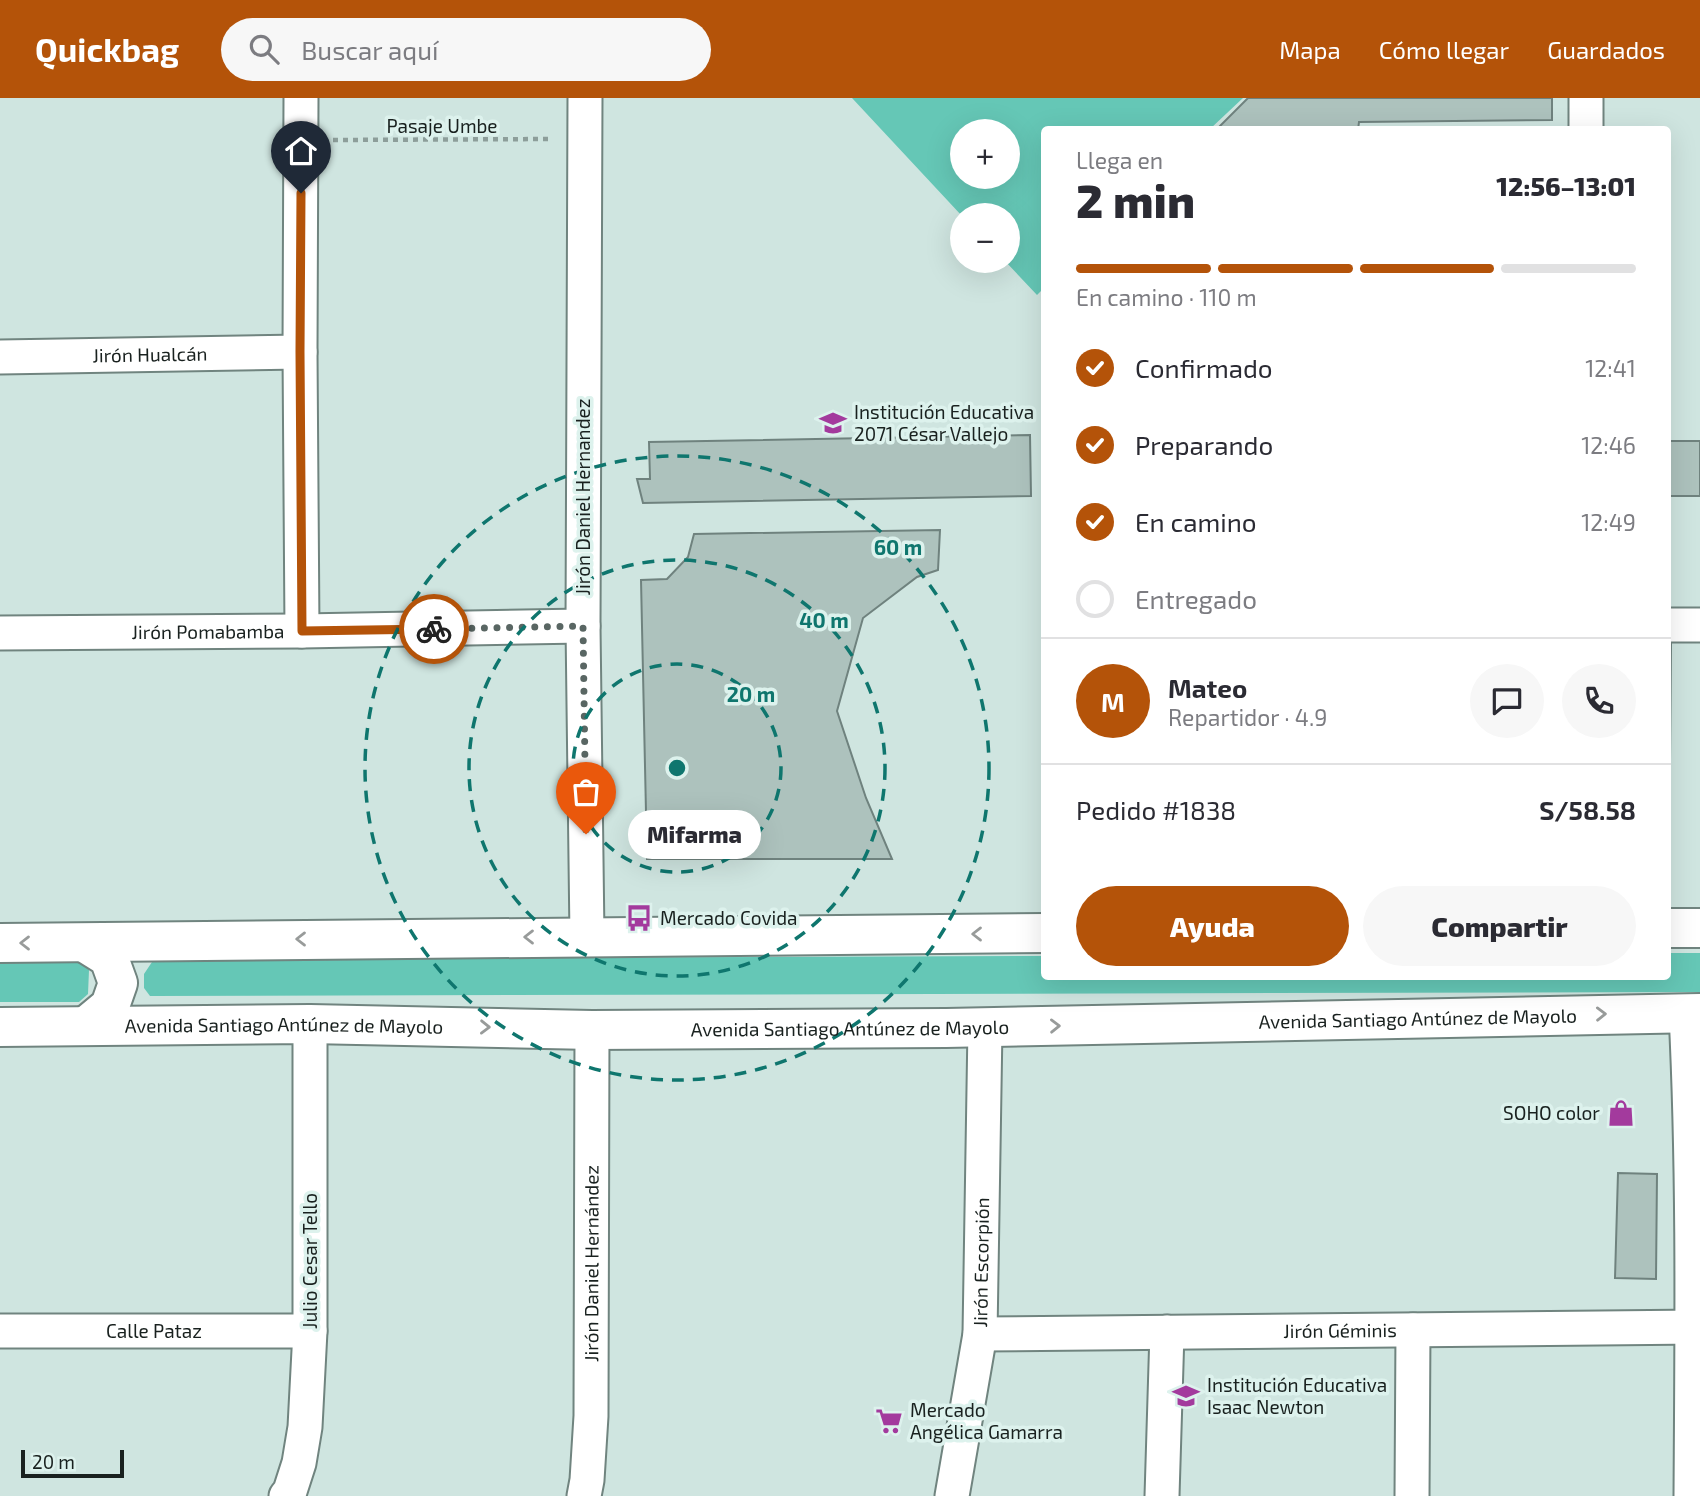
<!DOCTYPE html>
<html lang="es">
<meta charset="utf-8">
<style>
:root{--surface:#fff;--page:#f7f7f7;--text:#2b2b33;--muted:#7c7c81;--line:#e1e1e2;--accent:#b45309}
body{margin:0;font-family:"Exo 2",sans-serif;background:var(--page);color:var(--text);height:100vh;display:flex;flex-direction:column;font-size:26px;white-space:nowrap}
*{box-sizing:border-box;margin:0}
p{font-size:23px;color:var(--muted)}
.icon{flex:none;width:38px;height:38px;fill:none;stroke:currentColor;stroke-width:2;stroke-linecap:round;stroke-linejoin:round}
.map{position:relative;flex:1;overflow:hidden}
.sheet{position:absolute;left:1041px;top:28px;width:630px;height:854px;display:flex;flex-direction:column;background:var(--surface);border-radius:7px;box-shadow:0 7px 28px #0002}
.sheet>*{flex:none}
.tools{position:absolute;left:950px;top:21px;display:grid;gap:14px}
.tools a{display:grid;place-items:center;width:70px;height:70px;border-radius:50%;background:var(--surface);box-shadow:0 7px 28px #0002;font-size:35px}
.scale{position:absolute;left:21px;bottom:18px;width:103px;box-sizing:border-box;padding-left:7px;border:4px solid #19211f;border-top:0;font-size:19px;line-height:24px;white-space:nowrap;color:#19211f;-webkit-text-stroke:5px #ddf2ed;paint-order:stroke}
.pin{position:absolute;display:grid;place-items:center;width:60px;height:60px;color:#fff;margin:-72px -30px;border-radius:50% 50% 50% 0;rotate:-45deg;box-shadow:0 0 7px #0007}
.pin .icon{rotate:45deg}
.courier{position:absolute;display:grid;place-items:center;width:70px;height:70px;margin:-35px;border:5px solid #b45309;border-radius:50%;background:#fff;color:#222;box-shadow:0 2px 9px #0007}
.bubble{position:absolute;height:49px;border-radius:24px;background:var(--surface);box-shadow:0 7px 28px #0002;font-size:23px;font-weight:800;line-height:49px;text-align:center}
.headline em{font-style:normal;font-weight:800}
.headline div{display:flex;flex-direction:column-reverse}
.headline{display:flex;align-items:center;justify-content:space-between;height:119px;padding:0 35px}
h1{font-size:46px;font-weight:800;line-height:52px}
.bar{display:grid;grid-template-columns:repeat(4,1fr);gap:10px 7px;align-content:center;height:84px;padding:0 35px}
.bar i{height:9px;border-radius:5px;background:var(--line)}
.bar .on{background:var(--accent)}
.bar p{grid-column:span 4}
.line{display:flex;align-items:center;gap:18px;padding:0 35px;border-top:2px solid var(--line)}
.line div{flex:1}
.round{display:grid;place-items:center;flex:none;width:74px;height:74px;border-radius:37px;background:var(--page)}
ol{padding:0 35px;list-style:none}
li{display:flex;align-items:center;gap:21px;height:77px}
li p{margin-inline-start:auto}
li .icon{padding:7px;border-radius:50%;background:var(--accent);color:#fff;stroke-width:4}
li:last-child{color:var(--muted)}
li i{width:38px;height:38px;border:4px solid var(--line);border-radius:50%}
.primary-button{display:flex;gap:14px;margin-top:auto;padding:14px 35px}
.primary-button a{flex:1;height:80px;border-radius:42px;background:var(--accent);color:#fff;font-size:28px;font-weight:800;line-height:80px;text-align:center}
.primary-button a+a{background:var(--page);color:var(--text)}
header{display:flex;align-items:center;gap:42px;box-sizing:border-box;height:98px;padding:0 35px;background:var(--accent);color:#fff}
header strong{font-size:33px}
nav{display:flex;gap:38px;margin-inline-start:auto;font-size:24px}
.search{width:490px;height:63px;background:var(--page);display:flex;align-items:center;gap:18px;box-sizing:border-box;padding:0 24px;border-radius:38px;color:var(--muted);font-size:26px}
.map>svg:first-child{display:block}
</style>
<header>
<strong>Quickbag</strong>
<div class="search"><svg class="icon" aria-label="search" viewBox="0 0 24 24"><circle cx="10" cy="10" r="6"/><path d="M15 15l6 6"/></svg>Buscar aquí</div>
<nav><a>Mapa</a><a>Cómo llegar</a><a>Guardados</a></nav>
</header>
<div class="map">
<svg width="1700" height="1398" viewBox="0 0 1700 1398">
<rect width="100%" height="100%" fill="#cfe5e0"/>
<path fill="#65c7b6" fill-rule="evenodd" d="M852 0H1243L1210 31 1045 32V189L1037 197 1005 163H1008V117L962 118ZM962 33H1008V79H962Z
M1668 855H1700V894L150 898 144 890V876L154 861 1045 858V878H1668Z
M77 861 89 872 88 896 79 904H0V862Z"/>
<path fill="#adc2bd" stroke="#6f827e" stroke-width="2" d="M1248 0H1552V22L1359 24 1358 32H1216Z
M1030 337 1031 398 643 405 637 381H650L649 344Z
M1668 343H1700V398H1668Z
M940 432 938 472 917 479 863 520 837 613 866 700 892 761H647L641 482 667 481 688 459 694 436Z
M1668 546H1671L1670 663H1668Z
M1618 1075 1657 1076 1656 1181 1615 1180Z"/>
<g fill="none" stroke-linecap="round" stroke-linejoin="round">
<defs>
<g id="street">
<path d="M301 0 300 254 302 533"/>
<path d="M585 0 583 528 587 839"/>
<path d="M1586 0V32"/>
<path id="s1" d="M0 259 300 254"/>
<path d="M1668 527H1700"/>
<path id="s2" d="M0 535 302 533 583 528"/>
<path d="M1686 915C1694 1076 1692 1237 1691 1398"/>
<path id="s3" d="M0 1233H310"/>
<path id="s4" d="M980 1236 1700 1229"/>
<path d="M286 1398 290 1393 299 1365 305 1329 310 1233V926"/>
<path id="s5" d="M584 1398 587 1382 591 1318 592 932"/>
<path id="s6" d="M952 1398 980 1236 985 929"/>
<path d="M1162 1398 1167 1234"/>
<path d="M1412 1398 1413 1232"/>
</g>
<g id="secondary">
<path d="M1668 830H1700"/>
<path d="M0 845 1045 835"/>
<path d="M85 845 109 860 118 885 110 908 86 928"/>
<path id="s7" d="M0 929 310 926 592 932 946 930 1700 915"/>
</g>
</defs>
<use href="#street" stroke="#70847f" stroke-width="37"/>
<use href="#secondary" stroke="#70847f" stroke-width="42"/>
<path stroke="#8d9e9a" stroke-width="4.5" stroke-dasharray="5 5" stroke-linecap="butt" d="M333 42 552 41"/>
<use href="#street" stroke="#fff" stroke-width="33"/>
<use href="#secondary" stroke="#fff" stroke-width="38"/>
</g>
<defs><path id="oneway-chevron" d="M-2-3.5L2.5 0L-2 3.5" fill="none" stroke-width="1.6" stroke-linecap="round" stroke-linejoin="round" transform="scale(1.75)"/></defs>
<g stroke="#989b9a">
<use href="#oneway-chevron" transform="translate(977 836) rotate(180)"/>
<use href="#oneway-chevron" transform="translate(529 839) rotate(180)"/>
<use href="#oneway-chevron" transform="translate(301 841) rotate(180)"/>
<use href="#oneway-chevron" transform="translate(25 845) rotate(180)"/>
<use href="#oneway-chevron" transform="translate(1601 916) rotate(-1)"/>
<use href="#oneway-chevron" transform="translate(1055 928) rotate(-1)"/>
<use href="#oneway-chevron" transform="translate(485 929) rotate(1)"/>
</g>
<g fill="none" stroke-linecap="round" stroke-linejoin="round">
<path stroke="#596663" stroke-width="7" stroke-dasharray="0 12.6" d="M434 531 583 528 586 736"/>
<path stroke="#b45309" stroke-width="9" d="M301 95 300 254 302 533 434 531"/>
</g>
<g fill="none" stroke="#0f766e" stroke-width="3.5" stroke-dasharray="12 9">
<circle cx="677" cy="670" r="104"/>
<circle cx="677" cy="670" r="208"/>
<circle cx="677" cy="670" r="312"/>
</g>
<defs>
<symbol id="school-bare" viewBox="-9 -9 18 18"><path d="M0-5L7-2L0 1L-7-2ZM-4 1L0 2.5L4 1V4Q0 6-4 4Z" fill="#a33a9d" stroke="#ddf2ed" stroke-width="2.5" paint-order="stroke"/></symbol>
<symbol id="bus-bare" viewBox="-9 -9 18 18"><path d="M-5-6H5V4H4V6H2V4H-2V6H-4V4H-5ZM-3.5-4V0h7V-4ZM-3.5 1.2v1.5H-2V1.2ZM2 1.2v1.5H3.5V1.2Z" fill="#a33a9d" stroke="#ddf2ed" stroke-width="2.5" paint-order="stroke"/></symbol>
<symbol id="shop-bare" viewBox="-9 -9 18 18"><path d="M-5-2.5h2.3a2.7 3.5 0 0 1 5.4 0H5L5.5 6h-11ZM-1.5-2.5h3a1.5 2.3 0 0 0-3 0Z" fill="#a33a9d" stroke="#ddf2ed" stroke-width="2.5" paint-order="stroke"/></symbol>
<symbol id="supermarket-bare" viewBox="-9 -9 18 18"><path d="M-6-5.5h2.5l.6 2H6L4.5 2H-2.5L-4.4-4H-6ZM-1.5 3.2a1.3 1.3 0 1 0 .1 0ZM3 3.2a1.3 1.3 0 1 0 .1 0Z" fill="#a33a9d" stroke="#ddf2ed" stroke-width="2.5" paint-order="stroke"/></symbol>
</defs>
<g fill-rule="evenodd">
<use href="#school-bare" x="814" y="306" width="38" height="38"/>
<use href="#bus-bare" x="620" y="801" width="38" height="38"/>
<use href="#shop-bare" x="1602" y="996" width="38" height="38"/>
<use href="#school-bare" x="1167" y="1279" width="38" height="38"/>
<use href="#supermarket-bare" x="870" y="1304" width="38" height="38"/>
</g>
<g text-anchor="middle" stroke-width="7" stroke-linejoin="round" paint-order="stroke">
<g font-size="19" fill="#19211f" stroke="#ddf2ed">
<text x="442" y="35">Pasaje Umbe</text>
<text dy="7" stroke="none"><textPath href="#s1" startOffset="150">Jirón Hualcán</textPath></text>
<text transform="translate(583 399) rotate(-90)" y="7">Jirón Daniel Hernandez</text>
<text dy="7" stroke="none"><textPath href="#s2" startOffset="208">Jirón Pomabamba</textPath></text>
<text dy="7" stroke="none"><textPath href="#s7" startOffset="1418">Avenida Santiago Antúnez de Mayolo</textPath></text>
<text dy="7" stroke="none"><textPath href="#s7" startOffset="284">Avenida Santiago Antúnez de Mayolo</textPath></text>
<text dy="7" stroke="none"><textPath href="#s7" startOffset="850">Avenida Santiago Antúnez de Mayolo</textPath></text>
<text transform="translate(310 1163) rotate(-90)" y="7">Julio Cesar Tello</text>
<text dy="7" stroke="none"><textPath href="#s5" startOffset="233">Jirón Daniel Hernández</textPath></text>
<text dy="7" stroke="none"><textPath href="#s6" startOffset="236">Jirón Escorpión</textPath></text>
<text dy="7" stroke="none"><textPath href="#s3" startOffset="154">Calle Pataz</textPath></text>
<text dy="7" stroke="none"><textPath href="#s4" startOffset="360">Jirón Géminis</textPath></text>
</g>
<g font-size="19" fill="#19211f" stroke="#ddf2ed" text-anchor="start">
<text x="854" y="321">Institución Educativa<tspan x="854" dy="22">2071 César Vallejo</tspan></text>
<text x="660" y="827">Mercado Covida</text>
<text x="1600" y="1022" text-anchor="end">SOHO color</text>
<text x="1207" y="1294">Institución Educativa<tspan x="1207" dy="22">Isaac Newton</tspan></text>
<text x="910" y="1319">Mercado<tspan x="910" dy="22">Angélica Gamarra</tspan></text>
</g>
</g>
<circle cx="677" cy="670" r="10" fill="#0f766e" stroke="#ddf2ed" stroke-width="3.5"/>
<g font-size="21" text-anchor="middle" font-weight="bold" fill="#0f766e" stroke="#ddf2ed" stroke-width="7" stroke-linejoin="round" paint-order="stroke">
<text x="898" y="457">60 m</text>
<text x="824" y="530">40 m</text>
<text x="751" y="604">20 m</text>
</g>
</svg>
<div class="tools">
<a>+</a>
<a>−</a>
</div>
<div class="scale">20 m</div>
<div class="pin" style="left:586px;top:736px;background:#ea580c"><svg class="icon" aria-label="bag" viewBox="0 0 24 24"><path d="M5 8h14l-1 12H6zM9 8a3 3 0 0 1 6 0"/></svg></div>
<div class="pin" style="left:301px;top:95px;background:#1f2937"><svg class="icon" aria-label="home" viewBox="0 0 24 24"><path d="M3 11l9-7 9 7M6 9v11h12V9"/></svg></div>
<div class="courier" style="left:434px;top:531px"><svg class="icon" aria-label="bike" viewBox="0 0 24 24"><circle cx="6" cy="16" r="4"/><circle cx="18" cy="16" r="4"/><path d="M6 16l4-8h5l3 8M10 8l3 8H6M13 5h3"/></svg></div>
<div class="bubble" style="left:628px;top:712px;width:133px">Mifarma</div>
<section class="sheet">
<div class="headline"><div><h1>2 min</h1><p>Llega en</p></div><em>12:56–13:01</em></div>
<div class="bar"><i class="on"></i><i class="on"></i><i class="on"></i><i></i><p>En camino · 110 m</p></div>
<ol>
<li><svg class="icon" aria-label="check" viewBox="0 0 24 24"><path d="M5 12l5 5 9-10"/></svg>Confirmado<p>12:41</p></li>
<li><svg class="icon" aria-label="check" viewBox="0 0 24 24"><path d="M5 12l5 5 9-10"/></svg>Preparando<p>12:46</p></li>
<li><svg class="icon" aria-label="check" viewBox="0 0 24 24"><path d="M5 12l5 5 9-10"/></svg>En camino<p>12:49</p></li>
<li><i></i>Entregado</li>
</ol>
<div class="line" style="height:126px"><b class="round" style="background:var(--accent);color:#fff">M</b><div><b>Mateo</b><p>Repartidor · 4.9</p></div><a class="round"><svg class="icon" aria-label="chat" viewBox="0 0 24 24"><path d="M4 5h16v11H9l-5 4z"/></svg></a><a class="round"><svg class="icon" aria-label="phone" viewBox="0 0 24 24"><path d="M5 4h4l2 5-3 2q2 4 5 5l2-3 5 2v4C11 20 4 13 5 4z"/></svg></a></div>
<div class="line" style="height:91px"><div>Pedido #1838</div><b>S/58.58</b></div>
<div class="primary-button"><a>Ayuda</a><a>Compartir</a></div>
</section>
</div>
